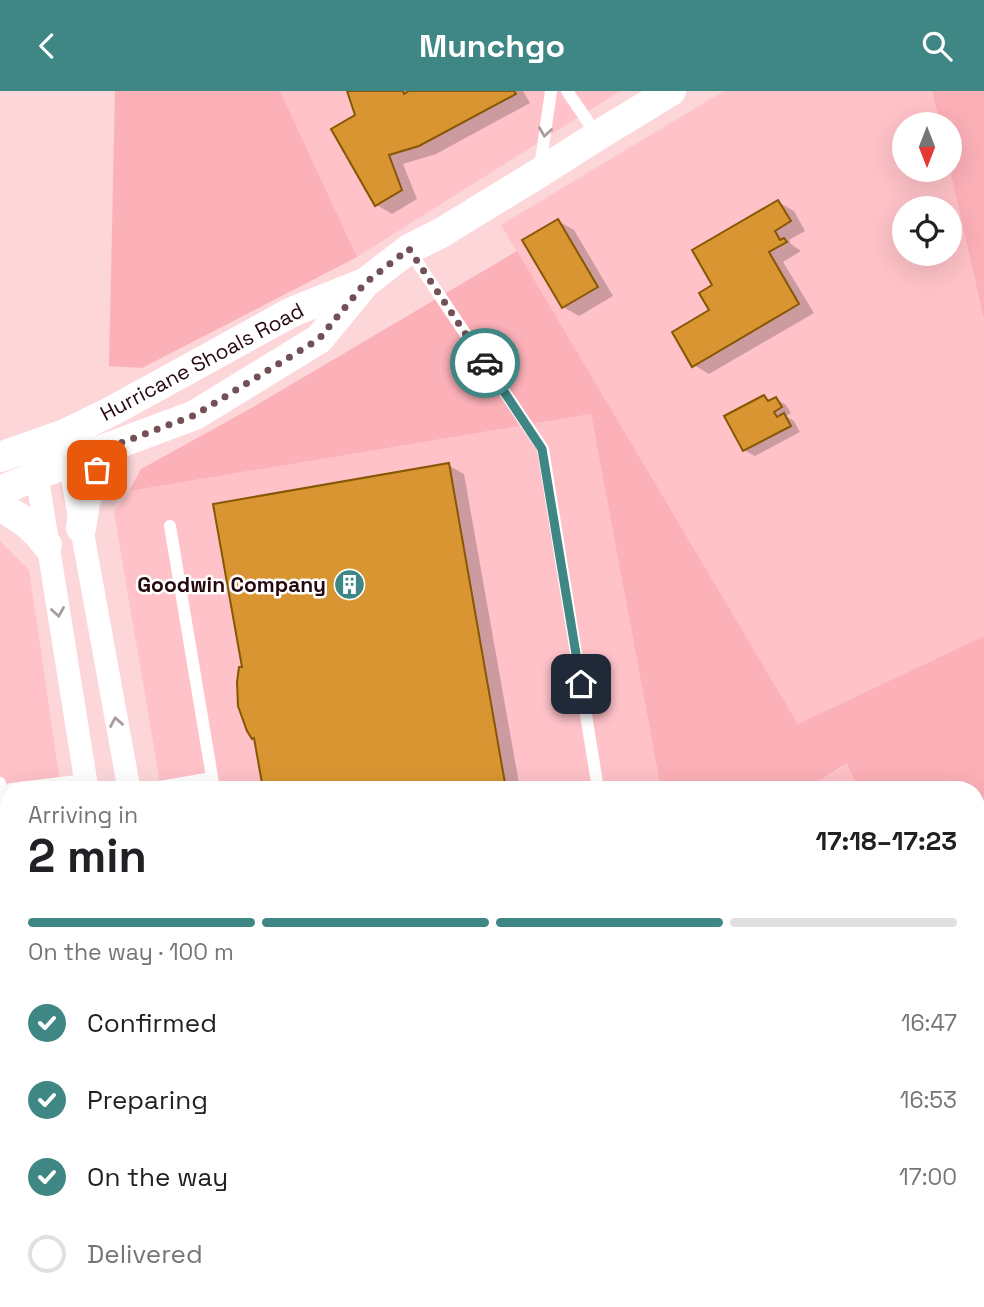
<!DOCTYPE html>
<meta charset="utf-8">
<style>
:root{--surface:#fff;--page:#f2f2f2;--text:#202124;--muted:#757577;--line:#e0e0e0;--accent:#3f8784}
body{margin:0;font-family:"Space Grotesk",sans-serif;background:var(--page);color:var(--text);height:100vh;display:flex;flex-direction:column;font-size:26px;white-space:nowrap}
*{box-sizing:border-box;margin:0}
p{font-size:23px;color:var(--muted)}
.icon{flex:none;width:38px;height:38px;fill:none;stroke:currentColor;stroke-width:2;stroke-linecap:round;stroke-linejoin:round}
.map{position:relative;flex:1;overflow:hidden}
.panel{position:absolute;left:0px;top:690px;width:985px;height:527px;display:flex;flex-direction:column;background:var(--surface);border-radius:28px 28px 0 0;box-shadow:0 7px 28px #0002}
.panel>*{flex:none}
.needle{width:46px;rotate:180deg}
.buttons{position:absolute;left:892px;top:21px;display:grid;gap:14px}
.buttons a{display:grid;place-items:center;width:70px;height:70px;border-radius:50%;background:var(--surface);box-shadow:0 7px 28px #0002;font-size:35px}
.pin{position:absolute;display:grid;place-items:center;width:60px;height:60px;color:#fff;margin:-30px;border-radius:14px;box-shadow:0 4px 10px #0006}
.courier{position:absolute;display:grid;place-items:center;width:70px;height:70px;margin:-35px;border:5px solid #3f8784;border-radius:50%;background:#fff;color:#222;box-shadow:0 2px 9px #0007}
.overview em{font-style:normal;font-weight:700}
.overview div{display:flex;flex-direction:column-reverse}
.overview{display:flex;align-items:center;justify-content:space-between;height:119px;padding:0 28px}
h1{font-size:46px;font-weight:700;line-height:52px}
.bar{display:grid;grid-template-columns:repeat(4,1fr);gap:10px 7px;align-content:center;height:84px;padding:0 28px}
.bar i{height:9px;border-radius:5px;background:var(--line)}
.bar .on{background:var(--accent)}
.bar p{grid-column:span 4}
ol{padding:0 28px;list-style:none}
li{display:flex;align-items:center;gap:21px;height:77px}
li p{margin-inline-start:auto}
li .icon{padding:7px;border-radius:50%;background:var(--accent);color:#fff;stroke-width:4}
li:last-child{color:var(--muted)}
li i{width:38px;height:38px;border:4px solid var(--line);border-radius:50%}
header{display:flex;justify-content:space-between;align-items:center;height:91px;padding:0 28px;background:var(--accent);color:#fff;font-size:32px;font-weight:700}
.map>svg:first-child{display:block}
</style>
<header><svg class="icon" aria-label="back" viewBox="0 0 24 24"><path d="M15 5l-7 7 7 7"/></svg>Munchgo<svg class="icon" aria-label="search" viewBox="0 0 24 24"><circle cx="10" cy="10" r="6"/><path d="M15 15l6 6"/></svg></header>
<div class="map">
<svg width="984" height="1216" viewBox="0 0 984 1216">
<rect width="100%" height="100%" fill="#fcd6d9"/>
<path fill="#fec2c8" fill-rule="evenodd" d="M280 0H620L357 166Z
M724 0H932L940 33H905V79H950L984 229V545L798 633 501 134ZM905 117H950V163H905Z
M591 323 661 698H161L114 421 129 400Z
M0 450 29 479 61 698H9V1208H134V1216H0Z
M848 672 858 698H806Z
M984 808V1216H798L796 1208H976V809Z
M248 1208H741V1216H250Z"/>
<path fill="#fcb0b8" d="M115 0H280L357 166 142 277 109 275Z
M932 0H984V229L950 79V33H940Z
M517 160 798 633 984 545V808L977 809 976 698H858L847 672 806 698H661L591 323 129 400 141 378 248 319Z
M741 1208H796L798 1216H741Z"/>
<path fill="#0003" d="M349 0H523L530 12 436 63 403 73 417 108 392 123 377 114 334 38 357 25Z
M778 111 794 120 805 140 789 149 791 153 801 160 783 171 814 222 709 283 694 274 711 220 715 195Z
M558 130 574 139 613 205 579 225 563 216Z
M764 306 772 310 776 308 786 314 791 322 786 325 794 330 800 341 755 365 744 359Z
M448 374 464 383 520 698H265L256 648Z
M0 798 9 850V1201L0 1203Z
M984 838V1098L976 1099V839Z
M355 1208H610L611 1212 588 1216H357Z"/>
<path fill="#d99531" stroke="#865704" stroke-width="2" d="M347 0H403L404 3 409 0H514L516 3 419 55 389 64 402 99 375 115 331 38 355 24Z
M778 109 791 130 775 140 780 149 784 147 787 151 769 161 799 213 692 276 672 241 709 219 699 202 712 194 692 159Z
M558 128 598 196 562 217 522 149Z
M764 304 768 310 776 306 782 316 774 321 777 326 784 322 791 335 743 360 724 325Z
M449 372 506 698H263L254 647 252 648 247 640 238 615 237 591 239 576H242L213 413Z
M984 836V1084L976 1085V837Z
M0 906 9 959V1187L0 1188Z
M354 1208H574L525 1216H355Z"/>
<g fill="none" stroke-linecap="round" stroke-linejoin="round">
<path stroke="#fff" stroke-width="12" d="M567 0 597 44
M540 76 551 0
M409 159 543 358 598 698
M170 435 214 698
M0 692 9 745
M11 698 86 689
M148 698 212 687
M976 1144 984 1143
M976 1203 984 1202
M305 1208 307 1216
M682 1208 683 1216
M823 1208 825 1216
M71 1216 73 1208
M888 1216 948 1208"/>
<path stroke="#fff" stroke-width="23" d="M67 357 129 698
M33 370 37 385 87 698
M162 1208V1216
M217 1208V1216"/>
<path stroke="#fff" stroke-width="30" d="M0 366 65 343 112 320 292 221 362 193
M0 400 69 371 195 324 319 248 365 192 409 158 441 142 539 82 597 45 671 0
M0 416C19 425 35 437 47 454
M81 437C85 404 93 376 118 353"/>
</g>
<defs><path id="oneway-chevron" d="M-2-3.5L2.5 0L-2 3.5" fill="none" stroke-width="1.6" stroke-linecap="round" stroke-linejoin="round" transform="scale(1.75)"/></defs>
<g stroke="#a99c9f">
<use href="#oneway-chevron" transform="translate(545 41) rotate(98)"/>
<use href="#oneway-chevron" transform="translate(58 521) rotate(81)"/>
<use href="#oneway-chevron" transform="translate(116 631) rotate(-100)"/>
</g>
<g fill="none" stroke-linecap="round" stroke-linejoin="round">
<path stroke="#725055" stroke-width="7" stroke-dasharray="0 12.6" d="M97 379 106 364 118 353 195 324 319 248 365 192 409 158 485 272"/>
<path stroke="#3f8784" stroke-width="9" d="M485 272 542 358 581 593"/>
</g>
<defs>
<symbol id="building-disc" viewBox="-11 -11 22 22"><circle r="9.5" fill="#3f8784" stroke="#fff"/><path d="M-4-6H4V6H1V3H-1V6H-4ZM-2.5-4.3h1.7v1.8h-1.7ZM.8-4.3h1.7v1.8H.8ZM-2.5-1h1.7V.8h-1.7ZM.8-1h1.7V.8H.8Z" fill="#fff"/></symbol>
</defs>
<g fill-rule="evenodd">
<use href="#building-disc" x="332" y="476" width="35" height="35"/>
</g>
<g text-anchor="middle" stroke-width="5" stroke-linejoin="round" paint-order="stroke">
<g font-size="21" fill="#27080e" stroke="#fff">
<text transform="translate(202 271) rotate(-28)" y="7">Hurricane Shoals Road</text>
</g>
<g font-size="21" font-weight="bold" fill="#27080e" stroke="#fff" text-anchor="end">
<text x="326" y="501">Goodwin Company</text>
</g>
</g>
</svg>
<div class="buttons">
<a><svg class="needle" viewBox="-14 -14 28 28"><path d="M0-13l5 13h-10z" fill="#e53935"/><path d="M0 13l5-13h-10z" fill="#757577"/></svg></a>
<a><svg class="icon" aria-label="locate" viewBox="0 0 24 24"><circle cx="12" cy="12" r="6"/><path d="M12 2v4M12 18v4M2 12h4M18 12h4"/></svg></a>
</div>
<div class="pin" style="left:97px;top:379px;background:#ea580c"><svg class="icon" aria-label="bag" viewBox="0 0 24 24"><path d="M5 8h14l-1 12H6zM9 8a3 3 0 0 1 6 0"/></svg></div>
<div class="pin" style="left:581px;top:593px;background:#1f2937"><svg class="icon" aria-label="home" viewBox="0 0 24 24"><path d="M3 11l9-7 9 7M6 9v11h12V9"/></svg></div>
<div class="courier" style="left:485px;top:272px"><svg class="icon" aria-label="car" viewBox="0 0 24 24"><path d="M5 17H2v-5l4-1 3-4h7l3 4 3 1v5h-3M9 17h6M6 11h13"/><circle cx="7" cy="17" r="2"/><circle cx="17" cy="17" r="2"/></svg></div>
<section class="panel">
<div class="overview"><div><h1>2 min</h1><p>Arriving in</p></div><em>17:18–17:23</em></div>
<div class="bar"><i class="on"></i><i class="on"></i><i class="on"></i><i></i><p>On the way · 100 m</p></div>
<ol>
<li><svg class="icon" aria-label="check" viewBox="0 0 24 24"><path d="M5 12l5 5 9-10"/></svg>Confirmed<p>16:47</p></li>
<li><svg class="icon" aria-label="check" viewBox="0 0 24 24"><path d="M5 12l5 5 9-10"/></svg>Preparing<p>16:53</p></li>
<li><svg class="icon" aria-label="check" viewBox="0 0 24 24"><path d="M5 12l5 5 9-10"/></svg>On the way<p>17:00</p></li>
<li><i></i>Delivered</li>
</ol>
</section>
</div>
